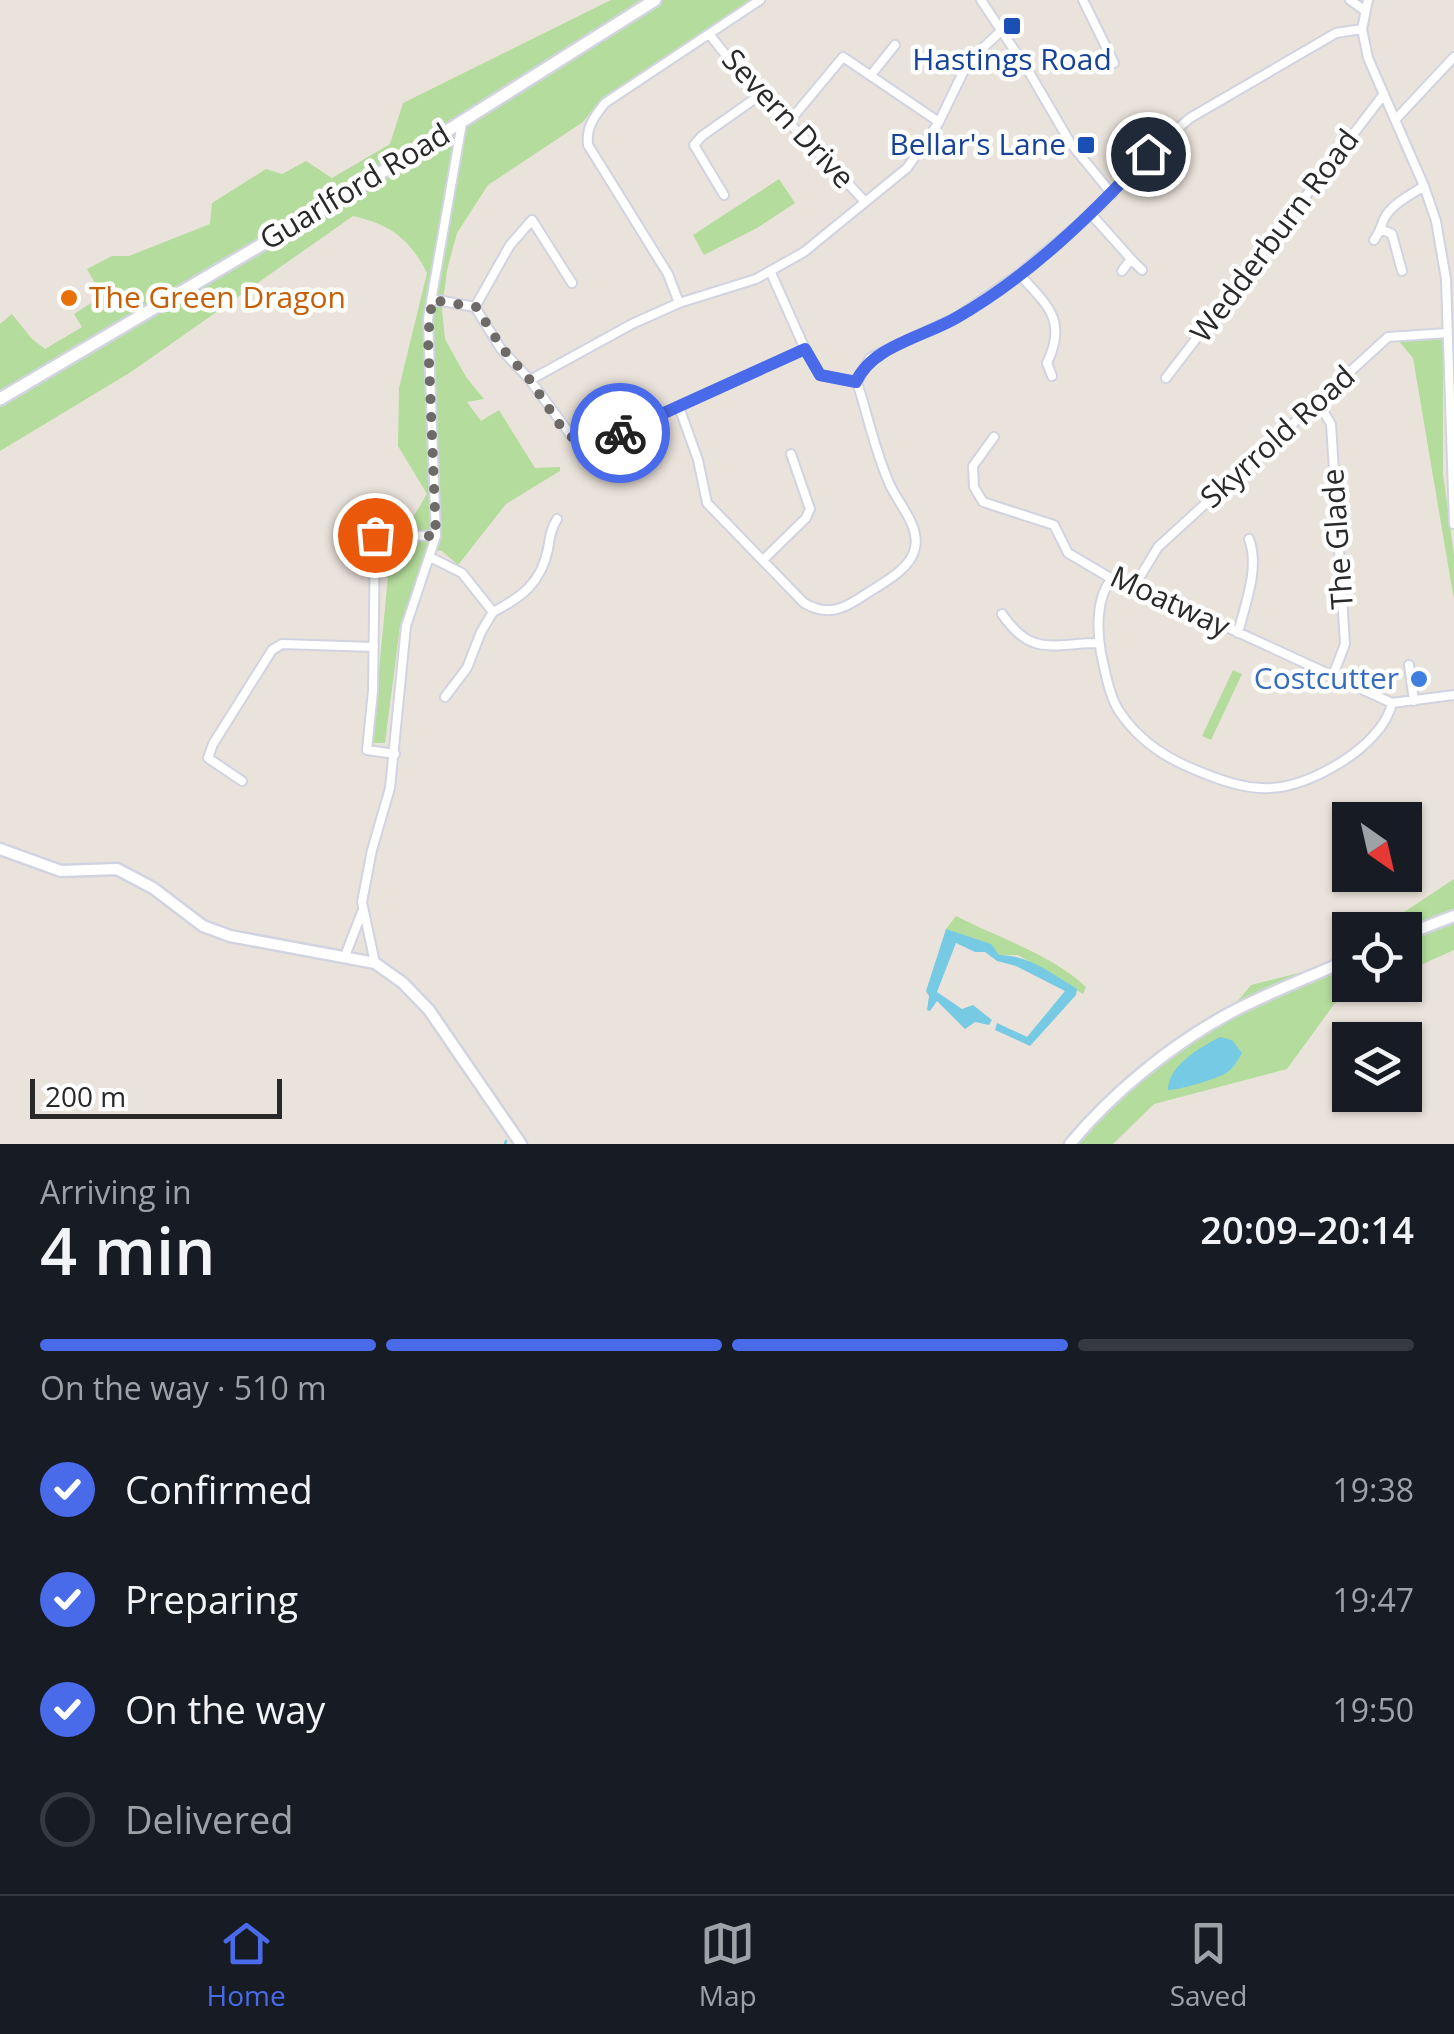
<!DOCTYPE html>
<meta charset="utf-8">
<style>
:root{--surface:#171b24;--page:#20242c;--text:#f1f3f6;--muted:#9ea1a6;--line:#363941;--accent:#496bea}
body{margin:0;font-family:"Open Sans",sans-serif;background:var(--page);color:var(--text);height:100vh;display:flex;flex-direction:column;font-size:38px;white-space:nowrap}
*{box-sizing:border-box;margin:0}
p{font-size:32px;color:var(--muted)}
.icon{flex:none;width:55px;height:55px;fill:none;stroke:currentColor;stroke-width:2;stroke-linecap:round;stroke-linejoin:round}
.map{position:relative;height:1144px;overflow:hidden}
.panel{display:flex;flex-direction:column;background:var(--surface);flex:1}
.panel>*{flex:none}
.needle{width:65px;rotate:146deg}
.tools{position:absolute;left:1332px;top:802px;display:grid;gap:20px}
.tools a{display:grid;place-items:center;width:90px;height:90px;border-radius:0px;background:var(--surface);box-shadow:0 2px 8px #0004;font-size:50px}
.scale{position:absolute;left:30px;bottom:25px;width:252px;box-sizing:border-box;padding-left:10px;border:5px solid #292929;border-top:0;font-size:28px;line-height:35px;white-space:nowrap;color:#292929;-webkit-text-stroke:8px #fff;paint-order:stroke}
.pin{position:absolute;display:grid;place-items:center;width:85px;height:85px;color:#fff;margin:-42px;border:5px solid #fff;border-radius:50%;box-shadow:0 2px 10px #0007}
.courier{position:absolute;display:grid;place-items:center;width:100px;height:100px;margin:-50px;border:8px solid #496bea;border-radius:50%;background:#fff;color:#222;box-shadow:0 2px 12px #0007}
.head em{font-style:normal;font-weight:600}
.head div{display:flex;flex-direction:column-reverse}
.head{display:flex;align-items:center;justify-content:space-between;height:170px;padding:0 40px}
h1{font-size:65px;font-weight:600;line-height:75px}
.bar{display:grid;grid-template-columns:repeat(4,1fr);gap:15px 10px;align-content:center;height:120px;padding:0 40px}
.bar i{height:12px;border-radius:8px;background:var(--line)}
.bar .on{background:var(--accent)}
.bar p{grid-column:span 4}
ol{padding:0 40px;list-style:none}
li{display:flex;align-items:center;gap:30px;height:110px}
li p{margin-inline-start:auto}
li .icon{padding:10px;border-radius:50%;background:var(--accent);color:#fff;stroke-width:4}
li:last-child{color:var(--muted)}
li i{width:55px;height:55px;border:5px solid var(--line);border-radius:50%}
.tab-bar{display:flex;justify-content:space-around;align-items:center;height:140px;border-top:2px solid var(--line);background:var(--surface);font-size:28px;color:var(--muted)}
.tab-bar a{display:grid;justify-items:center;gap:5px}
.tab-bar .on{color:var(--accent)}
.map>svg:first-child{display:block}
</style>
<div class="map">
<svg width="1454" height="1144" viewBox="0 0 1454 1144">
<rect width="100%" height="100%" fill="#eae3db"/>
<path fill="#b4dc9c" d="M611 0H751L602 98 583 122 488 185 457 233 447 270 442 310 445 339 466 377 484 399 467 402 481 421 499 410 535 468 560 467V471L506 504 458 565 442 551 428 549 400 626 385 743H372L393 525 407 527 427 494 398 446 399 388 427 273C410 239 390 224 353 216L131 372 0 451V324L12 314 32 339 45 349 82 327 74 314 102 296 87 269 112 256H129L210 224 212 203 266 169 282 174 306 161 332 178 390 144 403 103Z
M779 179 795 203 757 228 704 255 693 235Z
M1443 338V473L1454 556V600L1413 358 1398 340Z
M1233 670 1242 674 1211 740 1202 736Z
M1454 879V950L1405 972V930H1377Z
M956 916C997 937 1054 956 1086 987L1083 994 1018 955H999L946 929Z
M1350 950V985H1376L1335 1003 1287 1069 1154 1104 1113 1144H1074L1129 1091 1221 1021 1251 985 1330 965Z"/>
<path fill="#77cae3" d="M946 929 991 944 999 955C1029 955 1052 974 1077 989L1076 995 1030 1046 995 1030 997 1023 1027 1037 1065 991 1016 966 997 961 985 952H975L956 943 937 992 962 1009 973 1005 992 1020 989 1025 975 1022 965 1029 937 1001 930 1011 927 1010 929 996 926 991Z
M1220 1037 1232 1040 1242 1053C1238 1060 1233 1069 1226 1073 1217 1079 1179 1090 1168 1090 1168 1065 1201 1047 1220 1037Z"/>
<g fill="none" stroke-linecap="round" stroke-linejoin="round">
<path stroke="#77cae3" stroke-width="2.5" d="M505 1144 506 1141"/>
<defs>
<path id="minor" d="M981 0 1029 72 1071 144 1112 194
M1083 0 1114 63
M1350 0 1364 10
M1368 0 1362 29 1368 58 1424 186 1436 221 1446 279 1454 524
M710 35C756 96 815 145 865 202
M871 75 895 45
M1396 119 1454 57
M788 123 843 57 939 122
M724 195 694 145 702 136 760 95
M1091 214 1131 259 1122 271
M1383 230 1392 234 1402 271
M1374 240C1381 231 1380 228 1384 219 1391 204 1411 195 1424 186
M1131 259 1142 270
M771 273 805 349
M1019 274C1047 305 1068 320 1047 363L1052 376
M432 299 475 307 501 349 530 380 573 438 588 444 610 437 805 349 820 375 857 382
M679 303 668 274 588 145C586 127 594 117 605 103L760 0
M475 307 510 245 532 220 572 283
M1166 378 1384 94
M530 380 632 324 679 303 756 279 804 252 907 168 939 122 968 62 1002 30
M857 382 870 358 959 316 1019 274 1091 214 1148 154 1190 118 1336 33 1362 29
M1317 401 1331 424 1345 644 1332 678
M679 407 698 460 707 503 804 603C828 617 844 609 866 594 883 583 911 569 915 548 920 526 898 503 890 485 875 452 868 416 857 382
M994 437 973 466 974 487 983 502 1054 525 1068 553 1112 579 1118 578 1135 585 1392 703 1454 695
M430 557 462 573 493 612C522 597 541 583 548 549 550 537 551 529 557 519
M763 560 806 518 810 509 791 454
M1112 579C1096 596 1097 631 1101 653 1105 671 1109 695 1119 711 1137 738 1162 756 1191 768 1251 794 1285 798 1343 761 1363 748 1387 727 1392 703
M1135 585 1158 547 1388 337 1447 333
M1002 614C1032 658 1053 643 1099 643
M1238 633C1245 604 1260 568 1249 539
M1409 665 1414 701
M445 697 467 668 481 632 493 612
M395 754 367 750 373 691 375 535 436 536
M242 781 208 758 213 744 272 650 282 644 374 647
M345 956 362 912
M375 963 362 902 372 850 390 788 406 626 436 536 428 319 462 123"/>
<path id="tertiary" d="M0 849 61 871 117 869 153 888 203 926 230 936 375 963 403 983 429 1010 521 1144
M1405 935 1454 916
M1070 1144C1112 1093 1172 1044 1230 1013 1269 992 1310 977 1350 959"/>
<path id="secondary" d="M0 399 339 199 655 0"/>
</defs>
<use href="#minor" stroke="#d1d4e0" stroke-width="12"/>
<use href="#tertiary" stroke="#d1d4e0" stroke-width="15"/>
<use href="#secondary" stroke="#d1d4e0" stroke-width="16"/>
<use href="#minor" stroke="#fff" stroke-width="8"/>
<use href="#tertiary" stroke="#fff" stroke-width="10"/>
<use href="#secondary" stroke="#fff" stroke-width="11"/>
</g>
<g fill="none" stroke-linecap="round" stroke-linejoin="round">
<path stroke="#6d6a67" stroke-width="10" stroke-dasharray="0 18" d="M375 535 436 536 428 337 432 300 476 307 502 348 530 380 562 428 573 438 588 444 620 433"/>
<path stroke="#496bea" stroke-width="12" d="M620 433 805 349 820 375 856 382C872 346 923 337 956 318 1028 277 1092 215 1148 154"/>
</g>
<g fill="#1a4fb4" stroke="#fff" stroke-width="4">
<rect x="1002" y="16" width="20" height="20" rx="5"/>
<rect x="1076" y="135" width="20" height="20" rx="5"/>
</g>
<circle fill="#e8710a" stroke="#fff" stroke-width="4" cx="69" cy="298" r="10"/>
<circle fill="#3f7fe0" stroke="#fff" stroke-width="4" cx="1419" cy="679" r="10"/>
<g text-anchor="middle" stroke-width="9" stroke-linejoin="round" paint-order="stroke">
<g font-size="30" fill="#164399" stroke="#fff">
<text x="1012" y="70">Hastings Road</text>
<text x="1066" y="155" text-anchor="end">Bellar's Lane</text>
</g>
<g font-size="30" fill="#292929" stroke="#fff">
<text transform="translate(788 119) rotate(47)" y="10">Severn Drive</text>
<text transform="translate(355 187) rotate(-31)" y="10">Guarlford Road</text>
<text transform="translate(1275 236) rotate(-53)" y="10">Wedderburn Road</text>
<text transform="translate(1278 437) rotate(-42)" y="10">Skyrrold Road</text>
<text transform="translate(1338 539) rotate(-94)" y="10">The Glade</text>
<text transform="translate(1170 602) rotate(25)" y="10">Moatway</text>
</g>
<g font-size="30" fill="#c56008" stroke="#fff" text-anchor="start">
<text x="89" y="308">The Green Dragon</text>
</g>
<g font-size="30" fill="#366cbe" stroke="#fff" text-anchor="end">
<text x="1399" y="689">Costcutter</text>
</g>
</g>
</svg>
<div class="tools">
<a><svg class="needle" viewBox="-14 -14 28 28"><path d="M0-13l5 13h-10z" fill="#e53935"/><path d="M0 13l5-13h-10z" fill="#9ea1a6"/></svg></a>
<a><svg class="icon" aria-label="locate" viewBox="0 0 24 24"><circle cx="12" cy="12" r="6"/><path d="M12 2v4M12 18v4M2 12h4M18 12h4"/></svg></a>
<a><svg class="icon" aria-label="layers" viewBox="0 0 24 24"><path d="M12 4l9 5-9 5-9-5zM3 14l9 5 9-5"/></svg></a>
</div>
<div class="scale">200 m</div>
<div class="pin" style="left:375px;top:535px;background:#ea580c"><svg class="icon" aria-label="bag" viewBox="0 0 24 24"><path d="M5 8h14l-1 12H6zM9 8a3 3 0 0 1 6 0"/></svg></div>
<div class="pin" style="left:1148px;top:154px;background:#1f2937"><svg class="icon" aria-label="home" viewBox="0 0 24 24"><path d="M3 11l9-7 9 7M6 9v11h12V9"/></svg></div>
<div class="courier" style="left:620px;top:433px"><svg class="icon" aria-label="bike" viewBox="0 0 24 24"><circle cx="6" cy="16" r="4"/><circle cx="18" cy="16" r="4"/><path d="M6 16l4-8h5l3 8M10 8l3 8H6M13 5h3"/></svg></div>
</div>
<section class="panel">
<div class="head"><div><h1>4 min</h1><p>Arriving in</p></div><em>20:09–20:14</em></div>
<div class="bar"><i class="on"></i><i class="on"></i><i class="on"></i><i></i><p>On the way · 510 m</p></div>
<ol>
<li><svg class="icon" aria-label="check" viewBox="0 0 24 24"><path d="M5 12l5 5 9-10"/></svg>Confirmed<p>19:38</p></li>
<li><svg class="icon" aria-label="check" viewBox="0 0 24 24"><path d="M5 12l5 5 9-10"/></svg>Preparing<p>19:47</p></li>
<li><svg class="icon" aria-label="check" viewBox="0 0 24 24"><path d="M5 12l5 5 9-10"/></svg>On the way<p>19:50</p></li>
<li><i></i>Delivered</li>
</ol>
</section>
<nav class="tab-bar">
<a class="on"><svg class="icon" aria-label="home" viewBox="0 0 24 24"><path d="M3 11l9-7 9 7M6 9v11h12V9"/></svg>Home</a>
<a><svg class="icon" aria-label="map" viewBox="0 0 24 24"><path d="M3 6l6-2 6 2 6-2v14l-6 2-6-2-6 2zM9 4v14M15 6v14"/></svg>Map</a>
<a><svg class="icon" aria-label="saved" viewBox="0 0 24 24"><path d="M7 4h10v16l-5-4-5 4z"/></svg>Saved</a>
</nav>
